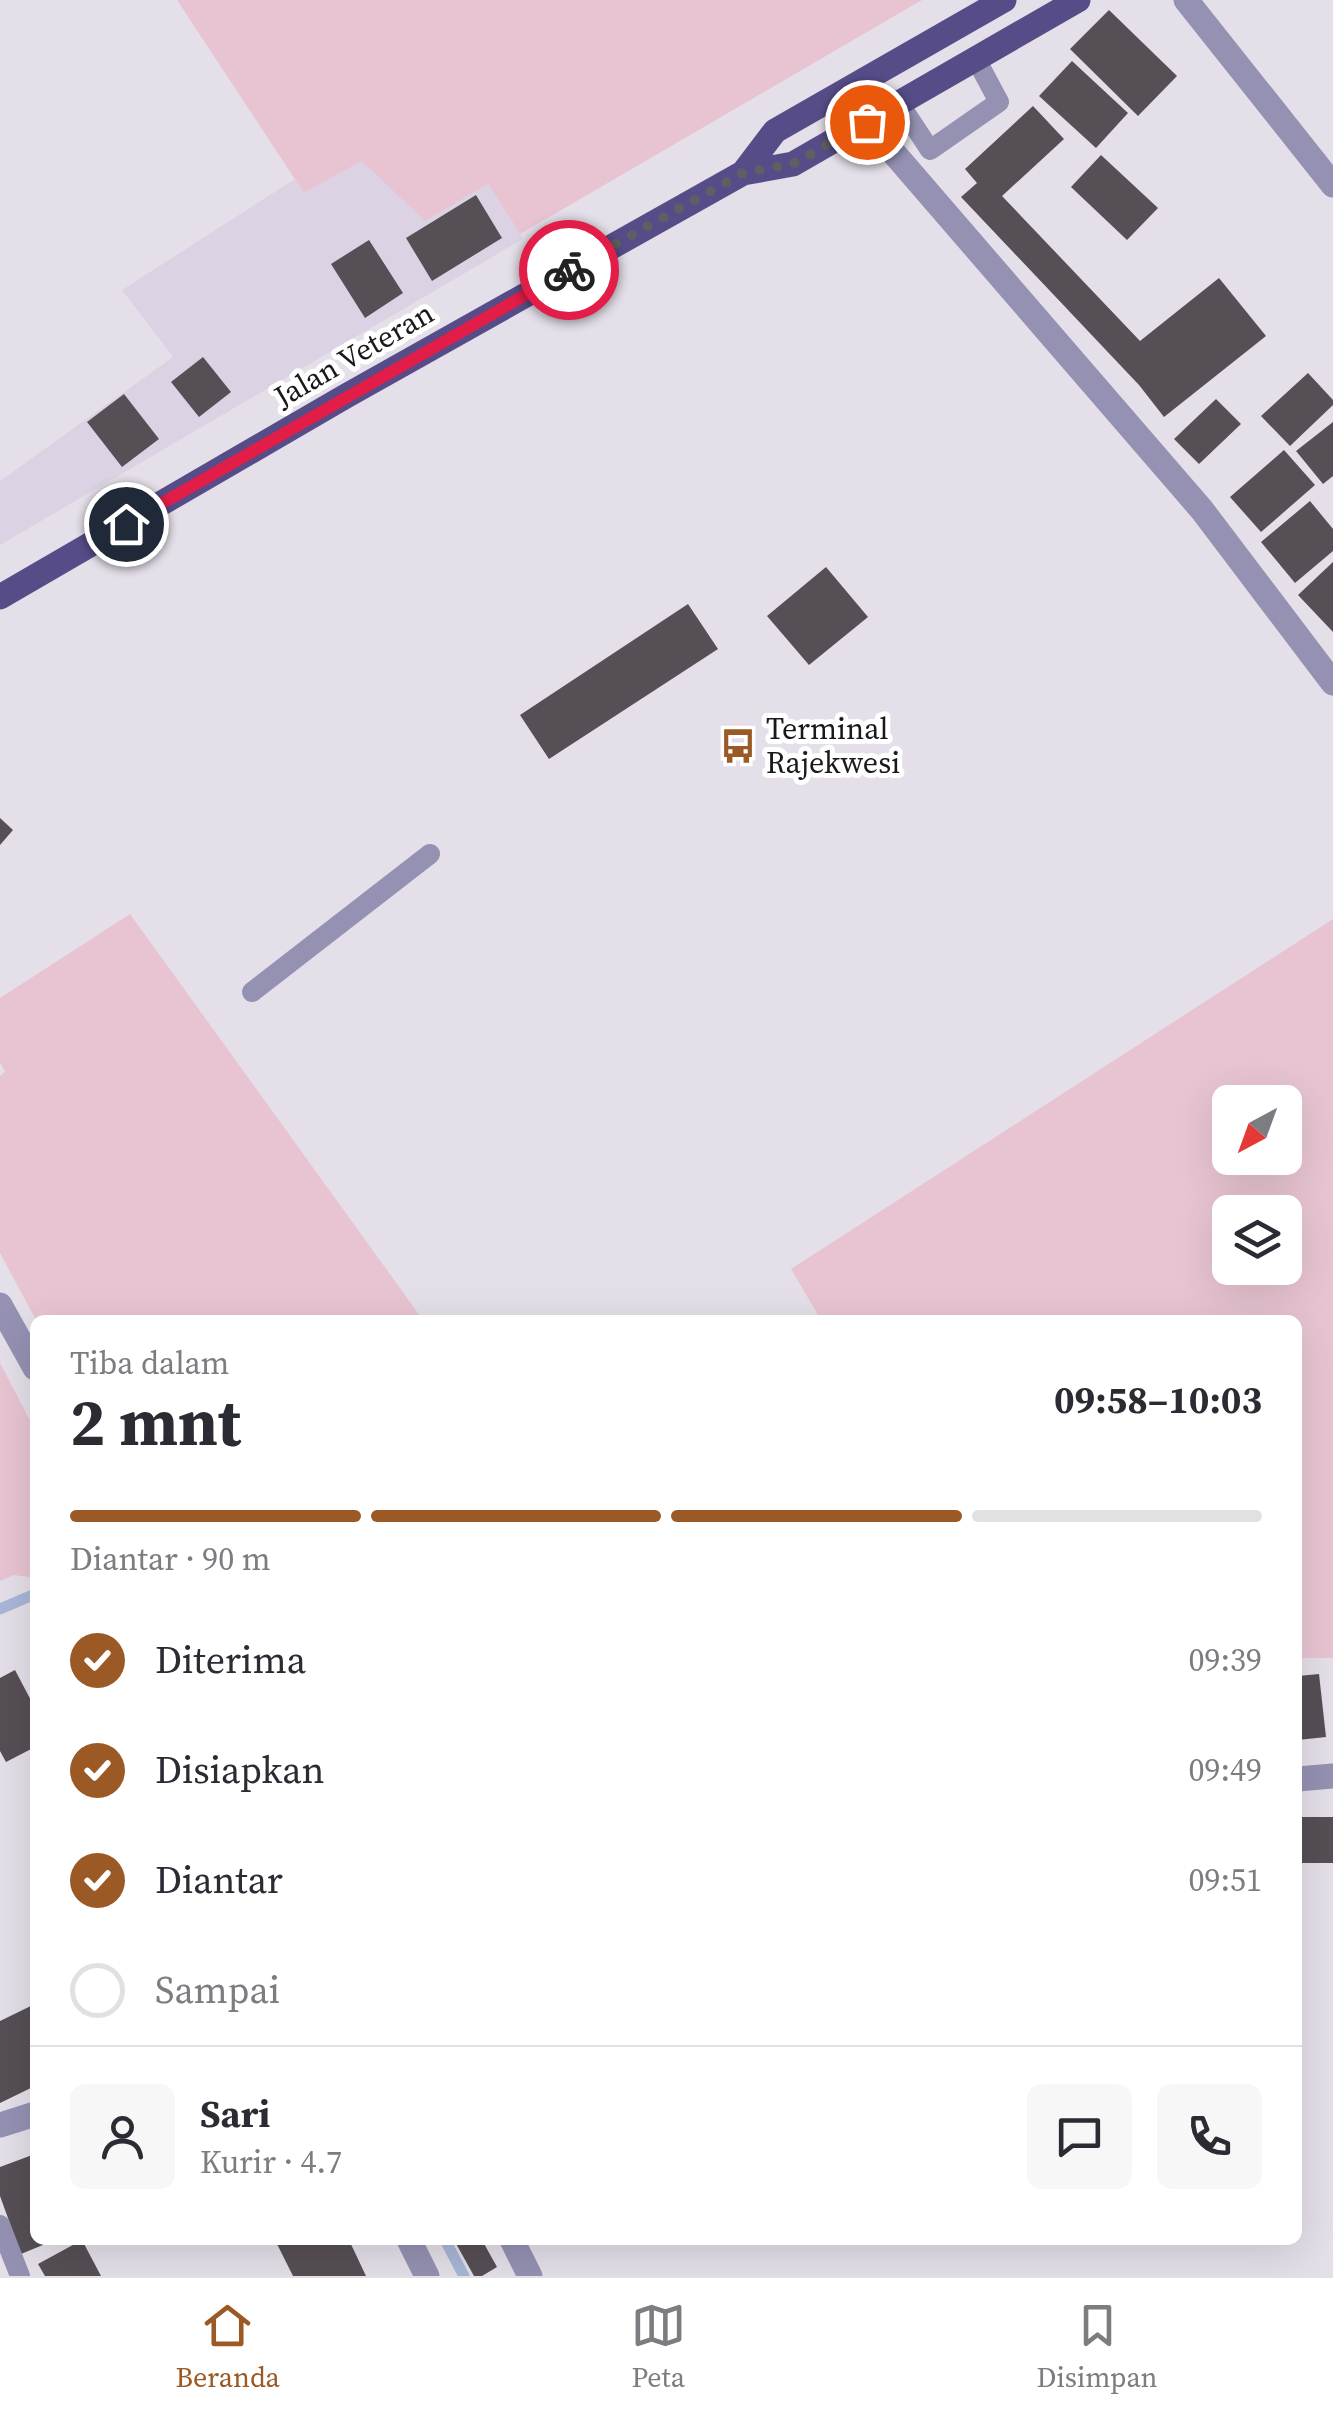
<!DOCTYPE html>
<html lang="id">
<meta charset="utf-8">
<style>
:root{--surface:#fff;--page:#f7f7f7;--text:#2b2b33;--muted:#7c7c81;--line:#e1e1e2;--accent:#9a5925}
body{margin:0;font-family:"Source Serif 4",serif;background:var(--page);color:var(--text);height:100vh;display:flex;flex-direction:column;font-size:38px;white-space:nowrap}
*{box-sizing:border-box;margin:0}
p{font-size:32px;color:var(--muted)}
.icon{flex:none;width:55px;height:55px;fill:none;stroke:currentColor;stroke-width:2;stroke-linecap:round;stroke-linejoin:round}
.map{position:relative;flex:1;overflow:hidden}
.sheet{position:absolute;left:30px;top:1315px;width:1272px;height:930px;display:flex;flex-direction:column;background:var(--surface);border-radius:15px;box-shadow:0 10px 40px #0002}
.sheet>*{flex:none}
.needle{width:65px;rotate:221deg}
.controls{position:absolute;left:1212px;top:1085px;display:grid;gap:20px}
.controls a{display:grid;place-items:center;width:90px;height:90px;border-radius:15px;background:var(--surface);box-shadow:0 10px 40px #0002;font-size:50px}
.pin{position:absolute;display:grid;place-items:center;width:85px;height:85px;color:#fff;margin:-42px;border:5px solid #fff;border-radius:50%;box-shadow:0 2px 10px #0007}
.courier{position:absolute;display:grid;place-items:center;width:100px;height:100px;margin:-50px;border:8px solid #e11d48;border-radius:50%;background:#fff;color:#222;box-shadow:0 2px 12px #0007}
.overview em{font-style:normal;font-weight:700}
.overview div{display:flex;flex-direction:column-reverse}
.overview{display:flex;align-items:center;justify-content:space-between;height:170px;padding:0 40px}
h1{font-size:65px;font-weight:700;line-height:75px}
.bar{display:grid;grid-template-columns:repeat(4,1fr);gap:15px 10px;align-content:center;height:120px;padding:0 40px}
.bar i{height:12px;border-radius:8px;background:var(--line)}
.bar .current{background:var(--accent)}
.bar p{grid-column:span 4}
.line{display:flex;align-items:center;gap:25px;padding:0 40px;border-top:2px solid var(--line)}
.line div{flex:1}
.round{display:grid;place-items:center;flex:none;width:105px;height:105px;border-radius:15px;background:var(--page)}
ol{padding:0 40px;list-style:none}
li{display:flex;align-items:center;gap:30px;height:110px}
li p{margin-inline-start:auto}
li .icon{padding:10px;border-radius:50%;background:var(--accent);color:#fff;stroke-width:4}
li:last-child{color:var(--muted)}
li i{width:55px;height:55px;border:5px solid var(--line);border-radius:50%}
.menu{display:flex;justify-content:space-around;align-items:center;height:140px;border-top:2px solid var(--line);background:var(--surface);font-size:28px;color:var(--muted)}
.menu a{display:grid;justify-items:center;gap:5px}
.menu .current{color:var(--accent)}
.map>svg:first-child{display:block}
</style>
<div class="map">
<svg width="1333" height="2276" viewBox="0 0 1333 2276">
<rect width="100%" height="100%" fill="#e4dfe8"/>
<path fill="#dbd3e3" d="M362 161 488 184 523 239 0 545V481L173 357 122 290 295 179 304 193Z"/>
<path fill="#e8c4d2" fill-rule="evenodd" d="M177 0H922L520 234 488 184 425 221 362 161 304 193Z
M130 914 423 1320H36L0 1253V1076L5 1072 0 1062V998Z
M1333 919V1658H1298V1320H821L791 1269ZM1230 1102H1285V1158H1230ZM1230 1212H1285V1268H1230Z
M0 1363 35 1430V1578L14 1575 0 1581Z"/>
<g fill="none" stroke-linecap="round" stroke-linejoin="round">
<path stroke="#a8b6d8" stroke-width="11" d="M0 1609 35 1594
M445 2240 464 2276"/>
</g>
<path fill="#564f55" d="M1109 10 1177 76 1138 116 1070 49Z
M1072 61 1128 113 1096 148 1039 96Z
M1033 106 1064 139 1002 196 1140 341 1219 278 1266 336 1164 417 1139 385 961 197 977 183 965 169Z
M1101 155 1158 208 1127 240 1071 187Z
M476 195 502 238 432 281 406 238Z
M369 240 403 293 365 318 331 264Z
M203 357 231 392 199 417 171 382Z
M1308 373 1333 400V405L1290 446 1261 416Z
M124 394 159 439 122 467 87 422Z
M1216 399 1241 424 1199 464 1174 439Z
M1333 422V476L1323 484 1296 451Z
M1284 450 1315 485 1261 532 1230 497Z
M1310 501 1333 529V551L1295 583 1261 542Z
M1333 562V632L1298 595Z
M826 567 868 617 809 665 767 616Z
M688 604 718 649 549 759 520 715Z
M0 818 13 830 0 845Z
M15 1670 35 1708V1747L6 1762 0 1751V1678Z
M1319 1674 1326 1737 1298 1740V1676Z
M1302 1817H1333V1863H1302Z
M35 2004V2086L0 2103V2021Z
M35 2154V2240H55L21 2254 0 2196V2167Z
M82 2240 101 2276H45L38 2264Z
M275 2240H349L366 2276H293Z
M454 2240H482L497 2267 482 2276H474Z"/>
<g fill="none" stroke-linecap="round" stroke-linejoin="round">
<path stroke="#9491b3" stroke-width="20" d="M899 103 930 150 999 102 976 59
M252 992 430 854
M0 2225 20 2276"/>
<path stroke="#9491b3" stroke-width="25" d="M1186 0 1333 185
M867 122 1202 510 1333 683
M0 1305 35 1368
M409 2240 427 2276
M512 2240 530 2276"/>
<path stroke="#9491b3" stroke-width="25" d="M1298 1779 1333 1776
M0 2125 35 2114"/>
<path stroke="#564d88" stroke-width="25" d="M743 173 775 131 1004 0
M0 597 346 396 743 173 793 164 1078 0"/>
</g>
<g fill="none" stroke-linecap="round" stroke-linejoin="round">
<path stroke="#615e63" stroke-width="10" stroke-dasharray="0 18" d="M569 270 743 173 793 164 867 122"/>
<path stroke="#e11d48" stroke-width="12" d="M126 524 569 270"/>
</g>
<defs>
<symbol id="bus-bare" viewBox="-9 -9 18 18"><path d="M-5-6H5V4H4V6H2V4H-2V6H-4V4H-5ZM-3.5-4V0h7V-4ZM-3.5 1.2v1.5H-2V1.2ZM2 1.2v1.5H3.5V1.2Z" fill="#9a5925" stroke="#fff" stroke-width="2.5" paint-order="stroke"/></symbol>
</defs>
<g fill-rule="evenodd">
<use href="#bus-bare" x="713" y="721" width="50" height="50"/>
</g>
<g text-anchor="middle" stroke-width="10" stroke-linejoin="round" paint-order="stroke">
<g font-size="30" fill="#1a181b" stroke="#fff">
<text transform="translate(354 355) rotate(-30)" y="10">Jalan Veteran</text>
</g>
<g font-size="30" fill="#1a181b" stroke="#fff" text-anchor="start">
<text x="766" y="739">Terminal<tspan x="766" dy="34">Rajekwesi</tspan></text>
</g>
</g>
</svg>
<div class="controls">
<a><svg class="needle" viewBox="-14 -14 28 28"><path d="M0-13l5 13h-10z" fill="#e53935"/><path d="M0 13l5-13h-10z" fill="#7c7c81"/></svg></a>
<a><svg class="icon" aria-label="layers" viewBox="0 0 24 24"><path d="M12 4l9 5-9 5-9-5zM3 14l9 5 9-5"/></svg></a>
</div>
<div class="pin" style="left:867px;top:122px;background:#ea580c"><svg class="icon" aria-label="bag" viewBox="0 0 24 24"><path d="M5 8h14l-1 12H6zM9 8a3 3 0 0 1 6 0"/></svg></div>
<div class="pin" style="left:126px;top:524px;background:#1f2937"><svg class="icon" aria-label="home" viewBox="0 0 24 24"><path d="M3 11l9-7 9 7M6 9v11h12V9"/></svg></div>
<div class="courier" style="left:569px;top:270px"><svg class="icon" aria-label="bike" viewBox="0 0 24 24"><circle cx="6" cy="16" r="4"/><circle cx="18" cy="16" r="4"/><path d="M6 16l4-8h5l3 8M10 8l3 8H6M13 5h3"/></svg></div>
<section class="sheet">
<div class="overview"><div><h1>2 mnt</h1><p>Tiba dalam</p></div><em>09:58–10:03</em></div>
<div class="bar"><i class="current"></i><i class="current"></i><i class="current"></i><i></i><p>Diantar · 90 m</p></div>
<ol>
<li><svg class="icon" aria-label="check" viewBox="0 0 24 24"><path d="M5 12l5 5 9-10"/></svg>Diterima<p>09:39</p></li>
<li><svg class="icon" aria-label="check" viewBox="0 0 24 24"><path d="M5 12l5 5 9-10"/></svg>Disiapkan<p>09:49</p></li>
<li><svg class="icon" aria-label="check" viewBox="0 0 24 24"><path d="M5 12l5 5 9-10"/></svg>Diantar<p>09:51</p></li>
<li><i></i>Sampai</li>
</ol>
<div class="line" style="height:180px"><a class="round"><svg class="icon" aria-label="person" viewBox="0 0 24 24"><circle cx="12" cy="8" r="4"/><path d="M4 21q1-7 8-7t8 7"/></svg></a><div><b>Sari</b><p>Kurir · 4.7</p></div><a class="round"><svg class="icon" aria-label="chat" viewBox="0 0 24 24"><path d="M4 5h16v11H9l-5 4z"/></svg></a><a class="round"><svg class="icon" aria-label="phone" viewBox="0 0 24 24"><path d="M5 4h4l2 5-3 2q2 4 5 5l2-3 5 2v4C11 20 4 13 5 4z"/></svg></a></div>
</section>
</div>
<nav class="menu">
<a class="current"><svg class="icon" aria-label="home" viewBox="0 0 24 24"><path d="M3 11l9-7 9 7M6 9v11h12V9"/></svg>Beranda</a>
<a><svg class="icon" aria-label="map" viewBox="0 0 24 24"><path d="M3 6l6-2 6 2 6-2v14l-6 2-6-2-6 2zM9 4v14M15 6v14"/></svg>Peta</a>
<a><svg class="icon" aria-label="saved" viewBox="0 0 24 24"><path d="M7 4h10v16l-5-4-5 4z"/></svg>Disimpan</a>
</nav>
